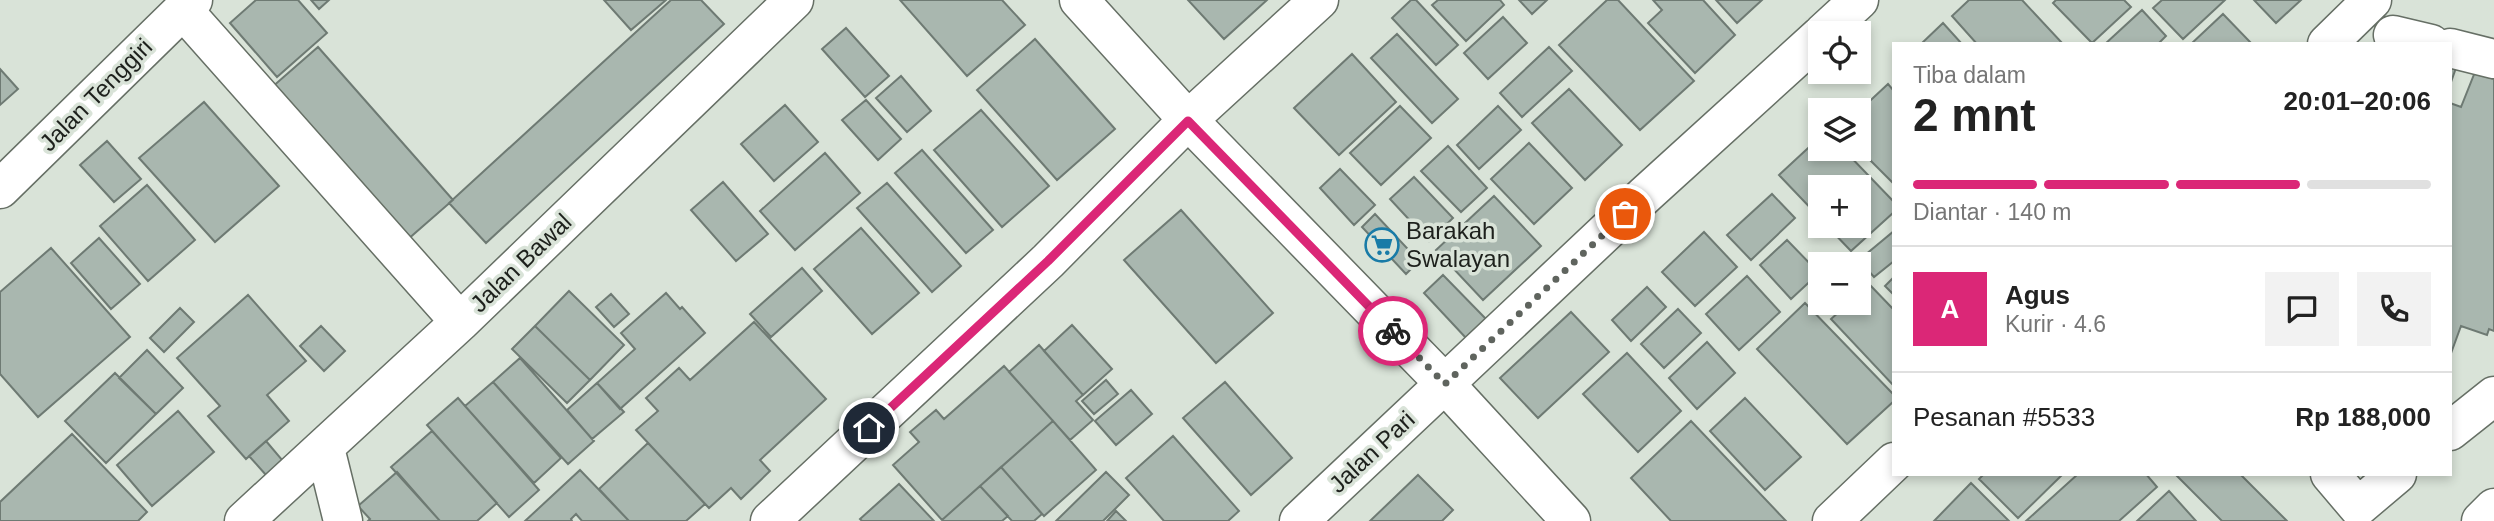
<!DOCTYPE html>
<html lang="id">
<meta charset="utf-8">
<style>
:root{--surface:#fff;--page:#f2f2f2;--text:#222;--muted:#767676;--line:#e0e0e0;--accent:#db2777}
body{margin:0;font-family:Helvetica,sans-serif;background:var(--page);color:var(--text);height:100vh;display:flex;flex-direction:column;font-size:26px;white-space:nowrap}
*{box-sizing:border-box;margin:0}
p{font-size:23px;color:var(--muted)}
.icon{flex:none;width:38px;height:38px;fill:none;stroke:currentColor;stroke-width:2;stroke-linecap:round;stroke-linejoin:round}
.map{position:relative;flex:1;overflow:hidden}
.panel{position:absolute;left:1892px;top:42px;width:560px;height:434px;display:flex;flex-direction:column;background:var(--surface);border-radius:0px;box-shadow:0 4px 10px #0003}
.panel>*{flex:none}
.fabs{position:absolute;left:1808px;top:21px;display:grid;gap:14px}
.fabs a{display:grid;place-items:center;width:63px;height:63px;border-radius:0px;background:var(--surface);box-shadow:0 4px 10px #0003;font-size:35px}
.pin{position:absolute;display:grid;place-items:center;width:60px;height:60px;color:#fff;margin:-30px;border:4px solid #fff;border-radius:50%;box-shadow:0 2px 7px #0007}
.courier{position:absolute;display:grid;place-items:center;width:70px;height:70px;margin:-35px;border:5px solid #db2777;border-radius:50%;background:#fff;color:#222;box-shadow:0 2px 9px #0007}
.summary em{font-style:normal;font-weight:600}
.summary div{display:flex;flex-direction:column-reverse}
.summary{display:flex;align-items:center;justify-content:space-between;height:119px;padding:0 21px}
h1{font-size:46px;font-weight:600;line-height:52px}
.bar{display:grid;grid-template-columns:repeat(4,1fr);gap:10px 7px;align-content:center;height:84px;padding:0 21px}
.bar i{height:9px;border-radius:5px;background:var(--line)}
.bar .selected{background:var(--accent)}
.bar p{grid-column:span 4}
.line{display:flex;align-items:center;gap:18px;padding:0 21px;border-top:2px solid var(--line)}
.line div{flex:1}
.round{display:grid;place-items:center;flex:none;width:74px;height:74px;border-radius:0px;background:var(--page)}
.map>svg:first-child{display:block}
</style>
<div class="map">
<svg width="2494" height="521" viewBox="0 0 2494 521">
<rect width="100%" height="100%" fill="#d9e3d8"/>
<path fill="#a9b7af" stroke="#6e7a73" stroke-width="2" d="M256 0H298L327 33 277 77 230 23Z
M311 0H329L319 9Z
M604 0H666L631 30Z
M671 0H701L724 24 486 243 449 203Z
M900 0H1002L1025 25 967 76Z
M1188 0H1267L1224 39Z
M1411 0H1416L1458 45 1436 65 1392 18Z
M1438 0H1500L1504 5 1466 41 1432 5Z
M1519 0H1547L1532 14Z
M1607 0H1618L1694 81 1640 130 1559 45Z
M1653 0H1703L1735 35 1695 73 1648 23 1662 10Z
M1716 0H1762L1737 23Z
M1969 0H2022L2063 44H1977L1952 16Z
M2056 0H2124L2131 7 2092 43 2053 3Z
M2162 0H2225L2183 39 2153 8Z
M2254 0H2301L2276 23Z
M2142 10 2166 36 2158 44H2105Z
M2223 14 2252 44H2191Z
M1503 17 1527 43 1488 79 1464 53Z
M1943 23 1962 44H1921Z
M846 28 889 76 865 97 822 49Z
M1397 34 1458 99 1432 123 1371 58Z
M1035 39 1115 129 1057 180 977 90Z
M318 47 453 200 407 240 271 88Z
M1549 47 1572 71 1522 117 1500 93Z
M1352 54 1396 102 1339 155 1294 108Z
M2450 63 2457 65 2450 85Z
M0 69 18 89 0 105Z
M2475 72 2494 79V331L2489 329 2487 335 2461 326 2450 356V103L2461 107Z
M901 76 931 111 907 132 876 98Z
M1888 84 1894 91V184L1858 148V112Z
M1569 89 1622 145 1585 180 1532 123Z
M866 100 901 139 878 160 842 120Z
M204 102 279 186 215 242 139 158Z
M785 105 818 142 774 181 741 144Z
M1400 106 1431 138 1381 185 1350 153Z
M1498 106 1521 130 1479 169 1457 145Z
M981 110 1049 186 1002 227 934 150Z
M1820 137V149H1843L1894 202V212L1851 251 1827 226H1858V187H1820V218L1779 175Z
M107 141 141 179 114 202 80 165Z
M1529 143 1572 188 1534 224 1491 179Z
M1448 146 1487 188 1461 212 1421 171Z
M922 150 993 230 966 253 895 173Z
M825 153 860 193 795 250 760 211Z
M1340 169 1375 205 1354 225 1320 188Z
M1414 177 1453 218 1429 241 1390 199Z
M723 182 768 234 736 261 691 210Z
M887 183 961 266 932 292 857 208Z
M147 185 195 240 148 281 100 226Z
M1772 194 1795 218 1751 260 1727 235Z
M1494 196 1541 246 1483 300 1436 250Z
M1181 210 1273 313 1216 363 1124 260Z
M1375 214 1419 261 1406 274 1362 227Z
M861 228 919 293 872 334 814 269Z
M1894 231V261L1874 277 1859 260Z
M1704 232 1737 267 1695 306 1662 272Z
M99 238 140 284 111 309 71 263Z
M1787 240 1819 273 1791 299 1760 265Z
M51 248 130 337 38 417 0 374V292Z
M802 268 822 291 771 337 750 314Z
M1443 275 1486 319 1466 338 1424 293Z
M1747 276 1780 312 1739 350 1706 314Z
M1894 277V295L1885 286Z
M1869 284 1894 310V386L1831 319 1849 303H1858V294Z
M1647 287 1666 307 1631 341 1612 320Z
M569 291 624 345 590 380 535 326Z
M666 293 680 309 682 307 705 333 620 409 597 383 635 349 621 333Z
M611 294 629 314 614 327 596 307Z
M248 295 306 361 267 395 289 421 246 459 208 416 220 406 177 358Z
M1805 303 1894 395V401L1847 444 1757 349Z
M180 308 194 322 164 352 150 338Z
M1678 309 1701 333 1664 368 1641 344Z
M1571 312 1609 352 1538 418 1500 378Z
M754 322 826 399 760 460 770 471 741 499 731 488 709 508 636 430 658 411 646 398 679 368 690 380Z
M1072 325 1112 369 1083 395 1044 351Z
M321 326 345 351 324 371 300 346Z
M535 326 590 380 567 403 512 349Z
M1707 342 1735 373 1697 409 1669 378Z
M1039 345 1083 395 1076 401 1093 420 1070 440 1009 372Z
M147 350 183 388 156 414 119 378Z
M1627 353 1681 411 1638 452 1583 394Z
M520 358 594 441 568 464 493 382Z
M1004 366 1053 421 942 520 893 465 919 442 910 432 936 410 944 419Z
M115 373 156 414 106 463 65 421Z
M1106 380 1118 394 1094 414 1082 401Z
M493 382 561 458 534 483 465 406Z
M1225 382 1292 458 1251 495 1183 418Z
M597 383 624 412 592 439 567 410Z
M1131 390 1152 414 1116 445 1095 421Z
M458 398 539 490 509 517 427 425Z
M1745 398 1801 457 1765 490 1710 431Z
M178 411 214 452 152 506 117 465Z
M1053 421 1096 470 1044 516 1001 467Z
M1691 421 1786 521H1671L1631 478Z
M432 431 497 503 477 521H440L391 467Z
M72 434 147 512 138 521H0V502Z
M1173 436 1239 511 1228 521H1164L1126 478Z
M266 441 283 461 266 475 249 456Z
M648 443 705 504 686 521H629L599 489Z
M1001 467 1042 514 1034 521H1012L980 486Z
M580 470 629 521H582L576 514 571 519 572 521H525Z
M397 472 440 521H368L370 519 358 506Z
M1106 472 1129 495 1103 521H1056Z
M1984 474H2063L2018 518 1979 479Z
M2078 474H2146L2157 487 2119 521H2026Z
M2175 474H2240L2287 521H2222Z
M1418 475 1453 510 1442 521H1370Z
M1971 483 2009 521H1934Z
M899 484 934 521H862L860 519Z
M980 486 1008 516 1002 521H943L942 520Z
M2169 491 2196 521H2137Z
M1116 511 1126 521H1107Z"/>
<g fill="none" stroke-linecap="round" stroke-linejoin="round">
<defs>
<path id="minor" d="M1079 0 1188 120 1445 384 1571 521
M183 10 460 322
M1823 33 1859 0
M2393 35 2431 44
M2327 44 2372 0
M2450 48 2494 59
M0 189 193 0
M2450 431 2494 396
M325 448 343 521
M2330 474 2358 507 2397 474
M244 521 460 322 794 0
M770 521 1048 261 1188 120 1319 0
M1299 521 1645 195 1820 36
M1832 521 1894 462"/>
<path id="highway" d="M2481 521 2494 508"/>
</defs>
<use href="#minor" stroke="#666f65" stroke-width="41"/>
<use href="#highway" stroke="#666f65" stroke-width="41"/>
<use href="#minor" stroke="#fff" stroke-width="38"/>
<use href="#highway" stroke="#fff" stroke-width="38"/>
</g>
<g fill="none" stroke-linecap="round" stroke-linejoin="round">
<path stroke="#5f645e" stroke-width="7" stroke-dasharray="0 12.6" d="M1393 331 1445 384 1625 214"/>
<path stroke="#db2777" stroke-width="9" d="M869 428 1048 261 1188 121 1393 331"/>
</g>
<defs>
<symbol id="supermarket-ring" viewBox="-11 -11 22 22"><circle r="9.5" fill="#d9e3d8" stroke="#197ba7" stroke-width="1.5"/><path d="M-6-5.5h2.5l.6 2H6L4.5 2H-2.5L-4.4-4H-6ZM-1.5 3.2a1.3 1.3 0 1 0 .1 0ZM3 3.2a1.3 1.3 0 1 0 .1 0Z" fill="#197ba7"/></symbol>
</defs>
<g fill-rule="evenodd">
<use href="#supermarket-ring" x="1363" y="226" width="38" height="38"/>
</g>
<g text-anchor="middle" stroke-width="7" stroke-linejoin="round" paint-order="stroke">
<g font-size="24" fill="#1d201c" stroke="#d9e3d8">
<text transform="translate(96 95) rotate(-45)" y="8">Jalan Tenggiri</text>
<text transform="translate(521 263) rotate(-44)" y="8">Jalan Bawal</text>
<text transform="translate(1372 452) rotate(-43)" y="8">Jalan Pari</text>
</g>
<g font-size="24" fill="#1d201c" stroke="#d9e3d8" text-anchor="start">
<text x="1406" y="239">Barakah<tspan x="1406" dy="28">Swalayan</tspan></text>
</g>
</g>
</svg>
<div class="fabs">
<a><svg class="icon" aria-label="locate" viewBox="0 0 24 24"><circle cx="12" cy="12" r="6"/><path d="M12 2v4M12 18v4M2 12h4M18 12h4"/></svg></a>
<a><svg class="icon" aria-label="layers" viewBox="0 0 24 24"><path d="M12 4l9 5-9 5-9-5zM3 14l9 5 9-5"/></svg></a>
<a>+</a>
<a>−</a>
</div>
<div class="pin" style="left:1625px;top:214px;background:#ea580c"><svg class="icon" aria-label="bag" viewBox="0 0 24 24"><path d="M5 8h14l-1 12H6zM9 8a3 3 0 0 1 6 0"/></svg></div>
<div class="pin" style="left:869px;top:428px;background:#1f2937"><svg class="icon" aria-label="home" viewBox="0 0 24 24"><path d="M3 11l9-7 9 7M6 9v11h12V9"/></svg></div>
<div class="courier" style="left:1393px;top:331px"><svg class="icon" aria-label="bike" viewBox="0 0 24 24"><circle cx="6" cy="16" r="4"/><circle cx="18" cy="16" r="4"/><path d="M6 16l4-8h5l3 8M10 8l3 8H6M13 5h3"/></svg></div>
<section class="panel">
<div class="summary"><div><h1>2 mnt</h1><p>Tiba dalam</p></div><em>20:01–20:06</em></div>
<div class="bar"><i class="selected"></i><i class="selected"></i><i class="selected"></i><i></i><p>Diantar · 140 m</p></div>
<div class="line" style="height:126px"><b class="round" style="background:var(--accent);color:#fff">A</b><div><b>Agus</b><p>Kurir · 4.6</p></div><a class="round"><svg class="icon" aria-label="chat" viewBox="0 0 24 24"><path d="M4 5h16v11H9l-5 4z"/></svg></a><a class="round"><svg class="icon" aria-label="phone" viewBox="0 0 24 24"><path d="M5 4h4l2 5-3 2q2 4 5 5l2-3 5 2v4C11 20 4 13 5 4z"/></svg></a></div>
<div class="line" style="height:91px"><div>Pesanan #5533</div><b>Rp 188,000</b></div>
</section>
</div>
